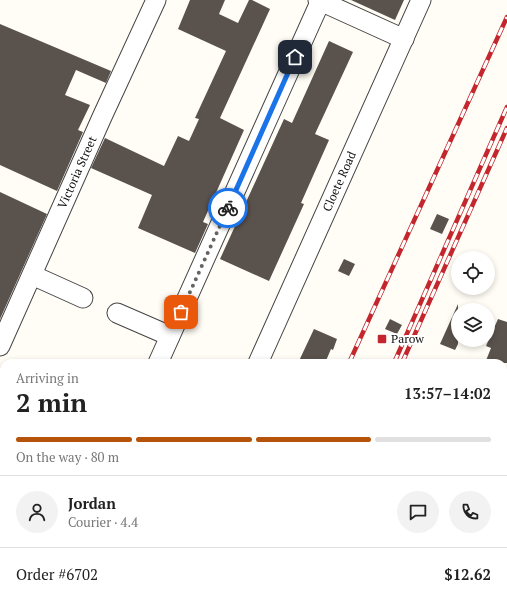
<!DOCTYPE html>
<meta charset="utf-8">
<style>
:root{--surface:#fff;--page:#f2f2f2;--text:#222;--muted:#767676;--line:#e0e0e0;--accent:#b45309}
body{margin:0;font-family:"PT Serif",serif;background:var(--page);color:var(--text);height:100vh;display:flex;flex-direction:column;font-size:15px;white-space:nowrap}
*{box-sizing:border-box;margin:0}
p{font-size:13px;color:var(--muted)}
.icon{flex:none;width:22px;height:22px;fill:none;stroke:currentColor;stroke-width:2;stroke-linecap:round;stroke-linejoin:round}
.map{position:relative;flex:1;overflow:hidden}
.panel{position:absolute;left:0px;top:359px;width:507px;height:248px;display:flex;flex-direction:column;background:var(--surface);border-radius:12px 12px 0 0;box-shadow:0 2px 6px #0003}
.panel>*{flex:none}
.fabs{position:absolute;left:451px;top:251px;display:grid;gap:8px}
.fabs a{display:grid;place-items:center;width:44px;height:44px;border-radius:50%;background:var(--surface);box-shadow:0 2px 6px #0003;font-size:20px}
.pin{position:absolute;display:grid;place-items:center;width:34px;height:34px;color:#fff;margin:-17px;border-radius:8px;box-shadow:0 2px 6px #0006}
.courier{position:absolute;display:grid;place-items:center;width:40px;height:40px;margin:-20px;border:3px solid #1a73e8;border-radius:50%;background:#fff;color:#222;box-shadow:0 1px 5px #0007}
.head em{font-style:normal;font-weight:800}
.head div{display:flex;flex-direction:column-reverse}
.head{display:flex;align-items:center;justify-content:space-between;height:68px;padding:0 16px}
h1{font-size:26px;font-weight:800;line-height:30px}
.bar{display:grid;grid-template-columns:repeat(4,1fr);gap:6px 4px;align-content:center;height:48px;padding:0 16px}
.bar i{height:5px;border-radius:3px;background:var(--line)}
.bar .selected{background:var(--accent)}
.bar p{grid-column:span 4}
.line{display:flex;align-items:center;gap:10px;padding:0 16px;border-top:1px solid var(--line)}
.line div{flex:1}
.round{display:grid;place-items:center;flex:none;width:42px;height:42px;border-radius:21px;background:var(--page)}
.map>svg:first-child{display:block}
</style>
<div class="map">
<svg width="507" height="607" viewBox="0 0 507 607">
<rect width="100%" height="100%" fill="#fffdf5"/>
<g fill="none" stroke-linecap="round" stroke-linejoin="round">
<path stroke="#3f96cf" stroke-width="4" d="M350 607 352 603"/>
</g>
<path fill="#5a524d" d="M190 0H225L219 14 238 23 249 0H252L270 9 220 118 244 130 203 222 208 224 195 253 138 228 152 195 91 168 105 138 164 166 178 136 189 141 199 119 195 118 226 51 178 29Z
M351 0H404L395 20Z
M0 24 111 71 106 83 76 70 65 95 90 105 78 130 83 132 57 191 0 165Z
M329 41 353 52 315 134 329 140 301 203 304 204 269 281 220 259 284 119 292 123Z
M0 192 47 214 0 319Z
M437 214 449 219 442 234 430 229Z
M344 259 355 264 349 276 338 271Z
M458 304V344L455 350 440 344Z
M390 319 402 325 397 334 385 329Z
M498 319 507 322V363H485L491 348 486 346Z
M314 329 337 339 333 350 331 349 325 363H298Z"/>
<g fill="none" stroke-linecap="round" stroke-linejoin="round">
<defs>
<g id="minor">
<path d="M318 0 404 39"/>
<path d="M32 275 83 298"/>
<path d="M117 313 170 336"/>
<path id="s1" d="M0 346 102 117 156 0"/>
<path d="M158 363 321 0"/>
<path id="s2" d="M258 363 421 0"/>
<path d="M503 406 507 407"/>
<path d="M0 482 4 484"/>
<path d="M503 559 507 557"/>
<path d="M49 607 50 603"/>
<path d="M149 607 150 603"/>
</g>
</defs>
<use href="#minor" stroke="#444" stroke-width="21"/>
<use href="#minor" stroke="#fff" stroke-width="19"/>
<defs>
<path id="rail" d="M349 363 507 17
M394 363 507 107
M402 363 507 128
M240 607 241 603
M280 607 282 603
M289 607 291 603"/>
</defs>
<use href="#rail" stroke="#c4262e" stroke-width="4.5"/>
<use href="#rail" stroke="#fff" stroke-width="3" stroke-dasharray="9" stroke-linecap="butt"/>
</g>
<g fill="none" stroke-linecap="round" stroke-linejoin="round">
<path stroke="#646461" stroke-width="4" stroke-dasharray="0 7.2" d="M181 312 228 208"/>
<path stroke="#1a73e8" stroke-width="5" d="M228 208 295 57"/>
</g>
<rect fill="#c4262e" stroke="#fff" stroke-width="1.5" x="377" y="334" width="10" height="10" rx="2"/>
<g text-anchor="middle" stroke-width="4" stroke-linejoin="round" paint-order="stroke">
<g font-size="12" fill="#111" stroke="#fff">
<text dy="4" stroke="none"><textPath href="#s1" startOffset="190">Victoria Street</textPath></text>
<text dy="4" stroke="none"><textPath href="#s2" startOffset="199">Cloete Road</textPath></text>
</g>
<g font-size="12" fill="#111" stroke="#fff" text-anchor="start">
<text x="391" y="343">Parow</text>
</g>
</g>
</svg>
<div class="fabs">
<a><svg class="icon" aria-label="locate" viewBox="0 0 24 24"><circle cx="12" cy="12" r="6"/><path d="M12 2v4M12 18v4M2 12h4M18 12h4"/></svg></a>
<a><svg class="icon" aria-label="layers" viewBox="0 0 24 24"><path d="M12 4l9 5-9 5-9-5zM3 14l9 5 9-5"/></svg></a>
</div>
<div class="pin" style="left:181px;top:312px;background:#ea580c"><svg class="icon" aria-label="bag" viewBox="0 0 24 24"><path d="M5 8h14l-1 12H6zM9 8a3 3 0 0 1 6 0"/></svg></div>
<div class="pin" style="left:295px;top:57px;background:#1f2937"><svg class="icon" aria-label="home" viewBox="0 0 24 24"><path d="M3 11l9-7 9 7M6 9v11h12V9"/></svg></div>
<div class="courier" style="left:228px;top:208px"><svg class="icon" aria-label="bike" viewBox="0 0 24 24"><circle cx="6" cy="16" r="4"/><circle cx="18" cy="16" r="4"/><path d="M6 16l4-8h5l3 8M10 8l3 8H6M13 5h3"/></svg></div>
<section class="panel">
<div class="head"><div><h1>2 min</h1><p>Arriving in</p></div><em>13:57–14:02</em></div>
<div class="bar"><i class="selected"></i><i class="selected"></i><i class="selected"></i><i></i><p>On the way · 80 m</p></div>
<div class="line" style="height:72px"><a class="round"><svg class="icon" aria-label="person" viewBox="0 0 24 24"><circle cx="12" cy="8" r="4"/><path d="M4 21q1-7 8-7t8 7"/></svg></a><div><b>Jordan</b><p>Courier · 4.4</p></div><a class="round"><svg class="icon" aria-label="chat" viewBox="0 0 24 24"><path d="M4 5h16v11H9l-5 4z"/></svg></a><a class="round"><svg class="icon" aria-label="phone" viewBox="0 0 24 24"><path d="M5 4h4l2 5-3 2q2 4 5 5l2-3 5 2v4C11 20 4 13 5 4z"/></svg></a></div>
<div class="line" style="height:52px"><div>Order #6702</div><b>$12.62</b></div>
</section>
</div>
